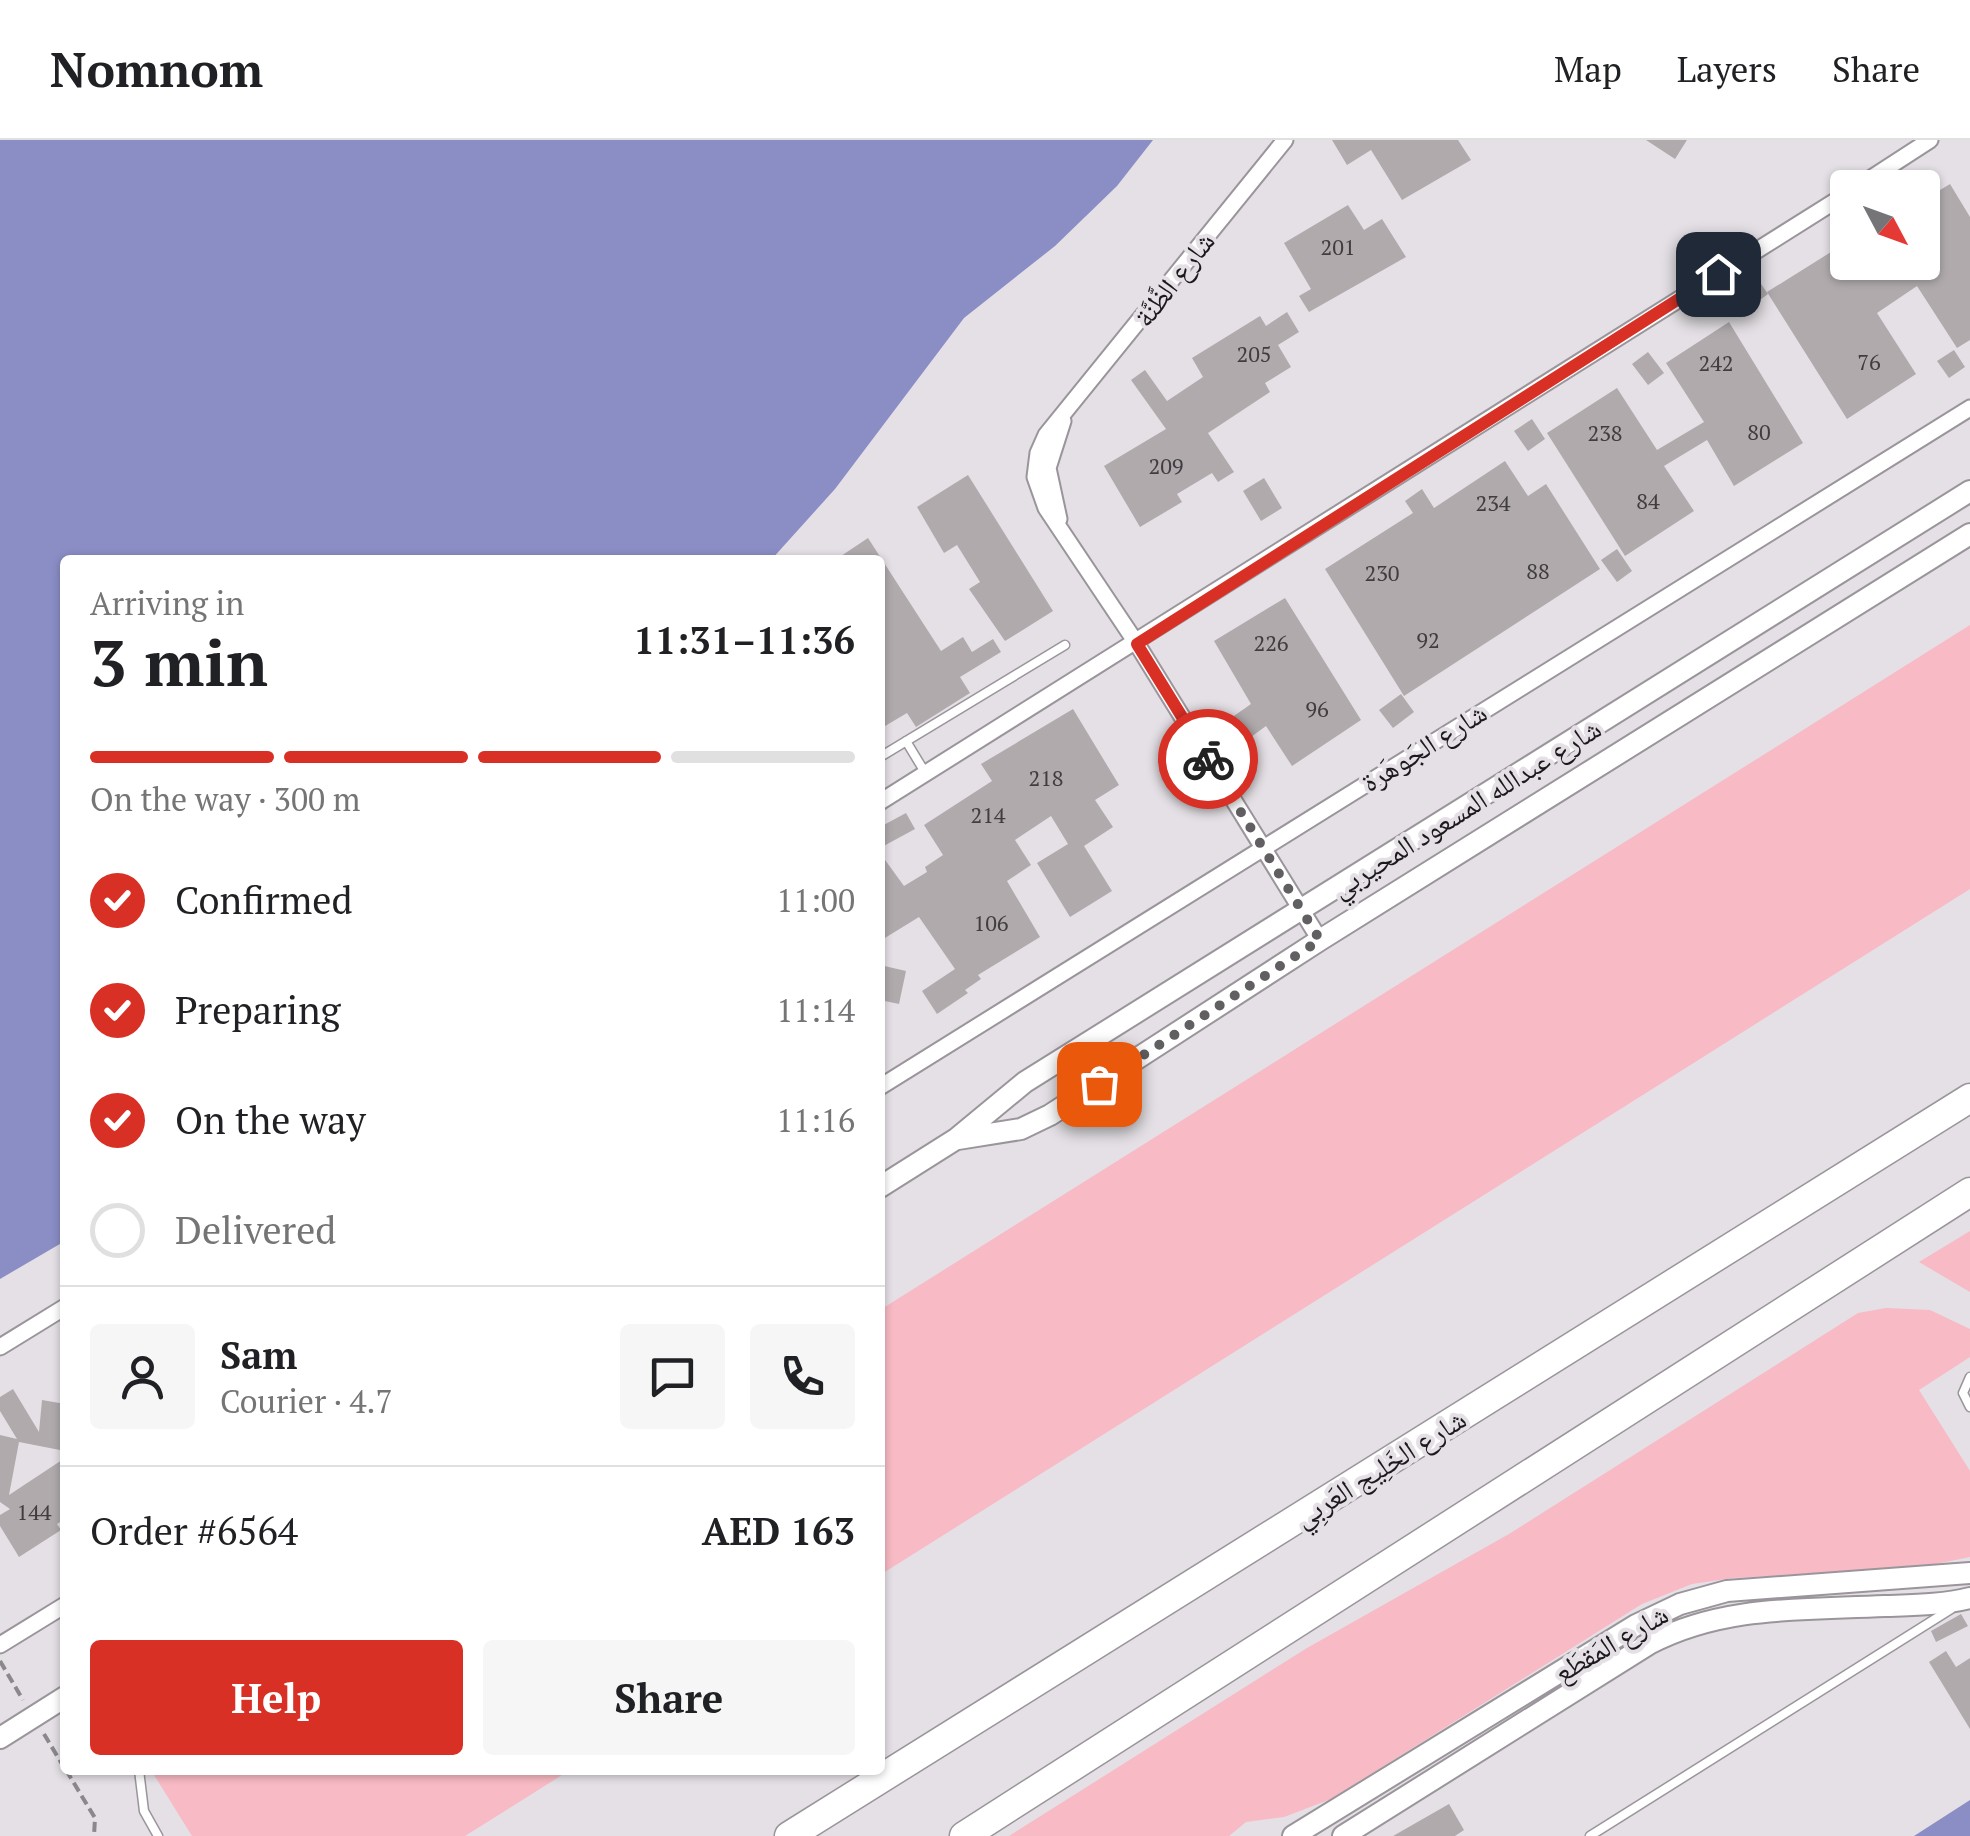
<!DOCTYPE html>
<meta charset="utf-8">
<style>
:root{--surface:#fff;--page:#f6f6f6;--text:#202124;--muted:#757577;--line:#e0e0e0;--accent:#d93025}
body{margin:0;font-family:"PT Serif","Noto Naskh Arabic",serif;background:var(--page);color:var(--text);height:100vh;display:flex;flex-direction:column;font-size:38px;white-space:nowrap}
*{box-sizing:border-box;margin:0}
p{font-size:32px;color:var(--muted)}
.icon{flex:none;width:55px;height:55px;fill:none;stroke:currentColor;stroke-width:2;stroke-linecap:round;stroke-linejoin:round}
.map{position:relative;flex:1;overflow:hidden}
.panel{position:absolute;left:60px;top:415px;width:825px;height:1220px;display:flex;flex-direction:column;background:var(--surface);border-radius:10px;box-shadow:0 2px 8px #0004}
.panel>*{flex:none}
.needle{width:65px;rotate:131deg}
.buttons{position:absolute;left:1830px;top:30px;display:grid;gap:20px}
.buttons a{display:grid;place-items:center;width:110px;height:110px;border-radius:10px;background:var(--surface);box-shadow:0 2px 8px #0004;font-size:50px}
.pin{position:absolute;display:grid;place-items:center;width:85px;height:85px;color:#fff;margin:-42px;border-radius:20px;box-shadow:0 5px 15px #0006}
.courier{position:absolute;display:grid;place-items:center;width:100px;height:100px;margin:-50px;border:8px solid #d93025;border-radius:50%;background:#fff;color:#222;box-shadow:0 2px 12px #0007}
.overview em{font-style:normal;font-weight:800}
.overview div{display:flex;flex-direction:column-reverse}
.overview{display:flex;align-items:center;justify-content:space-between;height:170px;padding:0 30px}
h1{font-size:65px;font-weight:800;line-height:75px}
.bar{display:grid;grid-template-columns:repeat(4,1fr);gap:15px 10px;align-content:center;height:120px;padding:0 30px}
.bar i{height:12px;border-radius:8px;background:var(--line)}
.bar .on{background:var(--accent)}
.bar p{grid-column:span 4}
.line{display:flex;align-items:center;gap:25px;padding:0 30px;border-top:2px solid var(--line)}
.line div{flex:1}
.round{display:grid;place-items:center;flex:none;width:105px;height:105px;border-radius:10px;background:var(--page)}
ol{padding:0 30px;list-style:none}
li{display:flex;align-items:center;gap:30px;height:110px}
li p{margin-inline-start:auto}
li .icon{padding:10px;border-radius:50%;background:var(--accent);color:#fff;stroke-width:4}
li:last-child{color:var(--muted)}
li i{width:55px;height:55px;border:5px solid var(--line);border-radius:50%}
.button{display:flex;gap:20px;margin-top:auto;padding:20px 30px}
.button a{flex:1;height:115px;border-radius:10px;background:var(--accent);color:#fff;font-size:40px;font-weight:800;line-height:115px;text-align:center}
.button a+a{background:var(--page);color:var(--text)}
header{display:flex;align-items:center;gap:60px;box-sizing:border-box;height:140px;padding:0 50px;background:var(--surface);border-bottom:2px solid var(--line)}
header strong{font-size:48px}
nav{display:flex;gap:55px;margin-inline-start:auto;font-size:35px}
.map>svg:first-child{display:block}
</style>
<header>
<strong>Nomnom</strong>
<nav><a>Map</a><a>Layers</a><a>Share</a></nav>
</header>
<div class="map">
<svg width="1970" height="1696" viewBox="0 0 1970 1696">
<rect width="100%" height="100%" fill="#e4e0e5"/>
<path fill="#f8bac4" d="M1970 485V749L880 1435V1170Z
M1970 1091V1152L1919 1122Z
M1886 1168 1930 1170 1970 1189V1217L1919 1250 1970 1331V1417L1921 1427 1733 1438 1692 1444 1642 1464 1331 1659 1284 1677 1246 1682 1229 1696H1009L1307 1508 1509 1394 1858 1173Z
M151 1630H570L465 1696H192Z"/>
<path fill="#8b8ec5" d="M0 0H1153L1117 46 1055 106 964 178 835 349 771 420H65V1101L0 1139Z
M1970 1660V1696H1914Z"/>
<path fill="#b0aaad" d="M1332 0H1458L1471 20 1402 60 1371 10 1347 25Z
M1646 0H1687L1675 19Z
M1950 44 1970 77V200L1957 208 1917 146 1877 173 1916 234 1847 279 1767 152 1839 107 1857 137 1879 122H1922V61Z
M1348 65 1364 90 1382 79 1406 117 1309 172 1299 156 1311 149 1284 103Z
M1759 141 1768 154 1749 168 1740 155Z
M1287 172 1299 192 1278 205 1291 227 1265 243 1270 252 1208 293 1234 332 1218 342 1212 333 1177 354 1182 362 1140 387 1104 326 1166 289 1131 240 1145 230 1167 261 1203 237 1192 218 1260 176 1266 186Z
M1729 182 1803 303 1734 346 1707 300 1664 326 1694 371 1625 416 1547 293 1617 248 1657 310 1704 282 1666 223Z
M1954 210 1965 227 1949 238 1937 221Z
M1648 212 1664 233 1648 245 1632 224Z
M1532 279 1545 299 1528 311 1514 291Z
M1505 321 1528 356 1546 344 1600 429 1404 556 1325 429 1413 373 1405 361 1422 349 1434 368Z
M968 335 1053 471 1005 501 969 449 980 442 957 405 944 413 917 367Z
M1264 338 1282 368 1261 381 1243 351Z
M868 398 941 511 963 497 972 512 993 499 1001 512 960 537 970 553 916 587 907 573 880 589V420H835Z
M1617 409 1632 431 1617 442 1601 420Z
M1285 458 1361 580 1292 626 1266 586 1247 600 1231 578 1251 564 1214 501Z
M1401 554 1414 572 1393 588 1379 570Z
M1073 569 1119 645 1095 660 1113 687 1084 706 1112 751 1070 777 1037 723 1068 704 1051 676 1015 700 1031 725 1007 741 1040 797 978 835 981 839 965 850 968 853 937 874 922 851 955 829 919 777 880 801V713L904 746 927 732 925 727 943 715 924 685 992 641 981 624Z
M906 673 915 689 880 708V687Z
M880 825 906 831 899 864 880 860Z
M13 1249 39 1292 42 1260 65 1264V1311L19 1302 9 1355 65 1318V1379L57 1384 61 1390 19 1417 0 1386V1375L10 1369 0 1362V1295L17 1299 0 1271V1257Z
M1961 1474 1968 1486 1936 1502 1931 1491Z
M1946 1511 1956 1527 1970 1518V1589L1929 1522Z
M1449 1664 1464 1690 1455 1696H1393Z"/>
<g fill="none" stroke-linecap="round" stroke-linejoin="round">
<defs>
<path id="service" d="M906 601 926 634
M880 617 1065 505
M1970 1237 1963 1253 1970 1267
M139 1630 144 1671 158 1696
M1590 1696 1951 1469"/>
<path id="minor" d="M1285 0 1046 295 1038 313 1035 337 1046 368 1137 504 1320 800
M1856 48 1930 0
M1059 379 1048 328 1063 281
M880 662 1848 53
M880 947 1970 268
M0 1207 65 1167
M0 1505 65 1465"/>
<path id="tertiary" d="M958 999 1021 989 1050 975 1320 800 1970 394
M880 1047 956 999 1025 942 1970 351
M0 1598 65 1557
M1293 1696 1636 1485 1680 1464 1727 1451 1970 1433
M1343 1696 1649 1504C1723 1465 1803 1470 1885 1466 1913 1465 1943 1465 1970 1458"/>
<path id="motorway" d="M789 1696 1970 958
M964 1696 1970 1052"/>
</defs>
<use href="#service" stroke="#9a959a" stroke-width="11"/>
<use href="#minor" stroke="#9a959a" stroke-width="19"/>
<use href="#tertiary" stroke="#9a959a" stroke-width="24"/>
<use href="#motorway" stroke="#9a959a" stroke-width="31"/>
<path stroke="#8b888c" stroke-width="4" stroke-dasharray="10 5" stroke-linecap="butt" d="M0 1521 23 1560
M44 1594 65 1629
M66 1630 95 1678 94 1696"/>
<use href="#service" stroke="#fff" stroke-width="8"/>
<use href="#minor" stroke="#fff" stroke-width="15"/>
<use href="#tertiary" stroke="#fff" stroke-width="20"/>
<use href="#motorway" stroke="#fff" stroke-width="28"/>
</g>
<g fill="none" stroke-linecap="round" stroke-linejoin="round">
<path stroke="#615f62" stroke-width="10" stroke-dasharray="0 18" d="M1099 944 1320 800 1208 619"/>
<path stroke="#d93025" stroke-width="12" d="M1208 619 1137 504 1718 134"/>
</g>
<g text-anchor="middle" stroke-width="8" stroke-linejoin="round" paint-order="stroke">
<g font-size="22" fill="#403d40">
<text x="1338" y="115">201</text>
<text x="1254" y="222">205</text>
<text x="1869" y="230">76</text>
<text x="1716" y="231">242</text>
<text x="1759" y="300">80</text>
<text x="1605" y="301">238</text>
<text x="1166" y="334">209</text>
<text x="1648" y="369">84</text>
<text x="1493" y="371">234</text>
<text x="1538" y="439">88</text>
<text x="1382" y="441">230</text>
<text x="1428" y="508">92</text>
<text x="1271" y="511">226</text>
<text x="1317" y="577">96</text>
<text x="1046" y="646">218</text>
<text x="988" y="683">214</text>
<text x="991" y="791">106</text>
<text x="34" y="1380">144</text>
</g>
<g font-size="28" fill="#1b191b" stroke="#e4e0e5">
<text transform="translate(1174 139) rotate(-52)" y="10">شارع الظَّنَّة</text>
<text transform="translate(1424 607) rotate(-32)" y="10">شارع الجَوهَرة</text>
<text transform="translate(1466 668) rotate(-32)" y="10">شارع عبدالله المسعود المحيربي</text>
<text transform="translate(1380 1328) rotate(-32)" y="10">شارع الخَلِيج العَربِي</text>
<text transform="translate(1611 1503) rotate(-30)" y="10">شارع المَقطَع</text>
</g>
</g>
</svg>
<div class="buttons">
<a><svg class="needle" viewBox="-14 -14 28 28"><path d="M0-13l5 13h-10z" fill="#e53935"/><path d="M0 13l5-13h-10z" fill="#757577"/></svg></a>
</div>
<div class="pin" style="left:1099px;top:944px;background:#ea580c"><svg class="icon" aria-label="bag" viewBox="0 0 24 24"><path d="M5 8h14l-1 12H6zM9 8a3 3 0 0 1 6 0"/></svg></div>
<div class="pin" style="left:1718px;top:134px;background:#1f2937"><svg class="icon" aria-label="home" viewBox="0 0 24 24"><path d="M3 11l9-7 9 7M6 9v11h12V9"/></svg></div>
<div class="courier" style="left:1208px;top:619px"><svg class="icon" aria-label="bike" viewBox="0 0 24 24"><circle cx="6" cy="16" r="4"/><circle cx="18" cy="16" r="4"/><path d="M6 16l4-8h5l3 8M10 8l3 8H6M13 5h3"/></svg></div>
<section class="panel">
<div class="overview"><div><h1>3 min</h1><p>Arriving in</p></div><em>11:31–11:36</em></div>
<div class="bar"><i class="on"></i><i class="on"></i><i class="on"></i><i></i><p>On the way · 300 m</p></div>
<ol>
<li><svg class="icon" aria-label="check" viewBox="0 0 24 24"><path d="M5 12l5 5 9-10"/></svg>Confirmed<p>11:00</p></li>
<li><svg class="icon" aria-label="check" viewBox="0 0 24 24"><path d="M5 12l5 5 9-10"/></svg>Preparing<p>11:14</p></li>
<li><svg class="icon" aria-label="check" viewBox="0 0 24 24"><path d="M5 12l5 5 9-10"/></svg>On the way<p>11:16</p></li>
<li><i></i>Delivered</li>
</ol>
<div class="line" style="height:180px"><a class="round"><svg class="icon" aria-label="person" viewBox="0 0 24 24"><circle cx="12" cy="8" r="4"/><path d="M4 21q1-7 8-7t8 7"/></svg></a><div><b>Sam</b><p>Courier · 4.7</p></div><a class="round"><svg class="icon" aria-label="chat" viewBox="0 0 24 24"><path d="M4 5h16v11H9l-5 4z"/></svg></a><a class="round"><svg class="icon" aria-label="phone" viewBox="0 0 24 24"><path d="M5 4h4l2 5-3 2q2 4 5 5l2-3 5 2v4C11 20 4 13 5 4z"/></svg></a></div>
<div class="line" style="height:130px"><div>Order #6564</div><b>AED 163</b></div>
<div class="button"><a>Help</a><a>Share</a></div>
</section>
</div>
